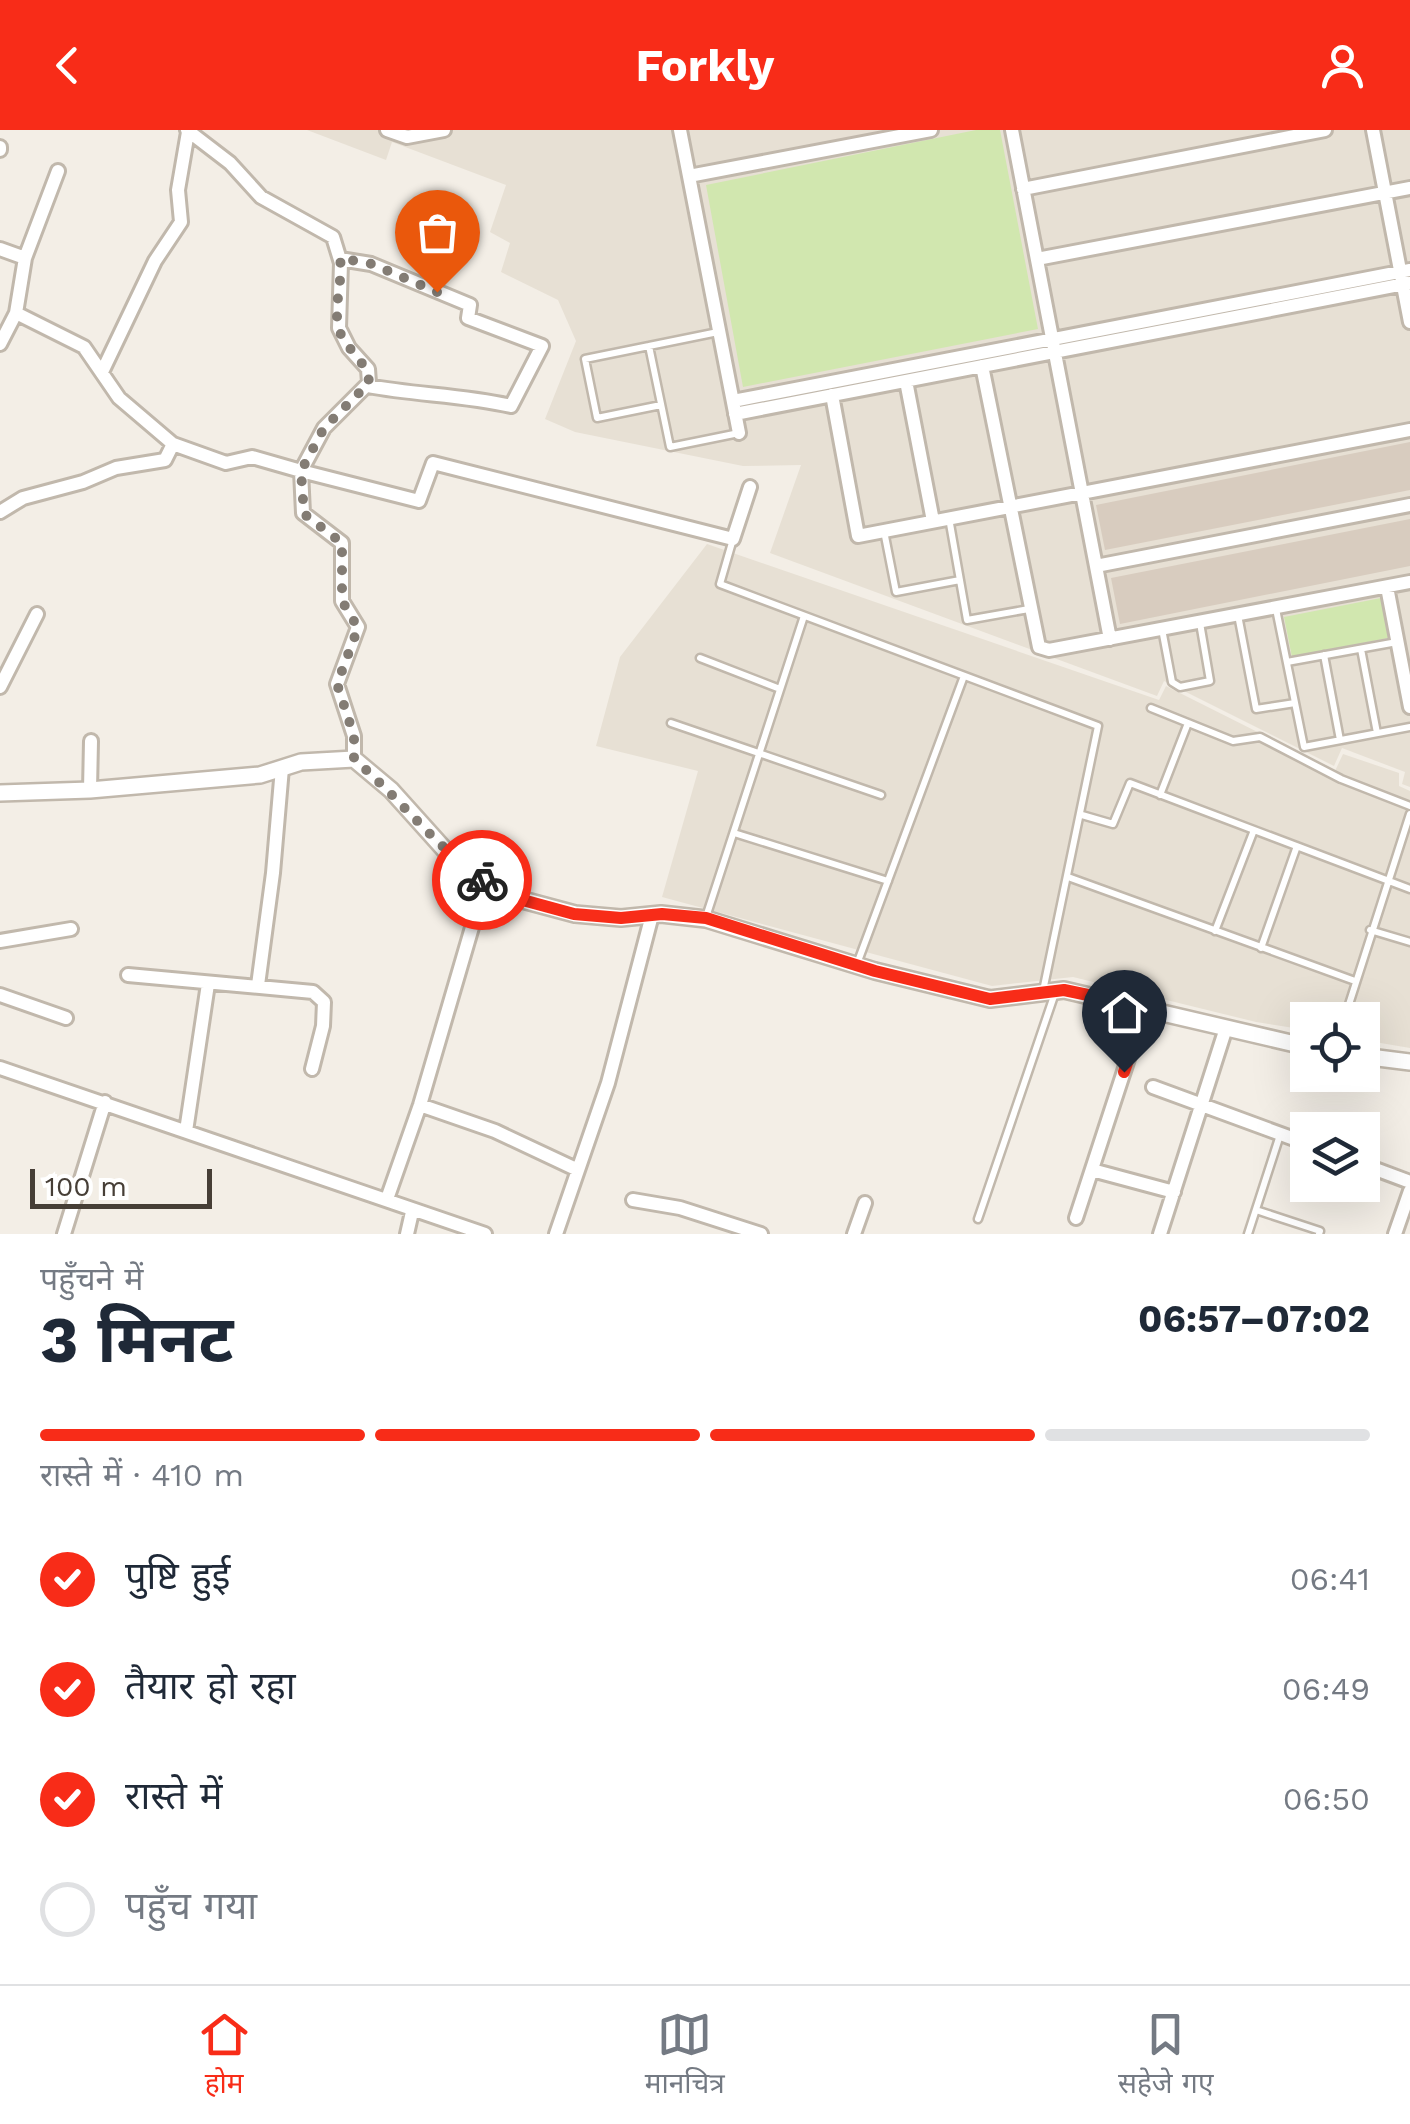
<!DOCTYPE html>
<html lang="hi">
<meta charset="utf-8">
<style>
:root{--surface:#fff;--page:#f2f2f3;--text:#1f2937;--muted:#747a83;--line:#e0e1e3;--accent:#f82c18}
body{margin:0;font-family:"Work Sans","Noto Sans Devanagari",sans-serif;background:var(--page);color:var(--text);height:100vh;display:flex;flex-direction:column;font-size:38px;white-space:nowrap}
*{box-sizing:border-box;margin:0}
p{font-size:32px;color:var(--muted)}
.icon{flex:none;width:55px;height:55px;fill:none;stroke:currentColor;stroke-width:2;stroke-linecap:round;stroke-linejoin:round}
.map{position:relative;height:1104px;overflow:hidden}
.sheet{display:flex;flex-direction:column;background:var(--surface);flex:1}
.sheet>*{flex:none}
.fabs{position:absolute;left:1290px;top:872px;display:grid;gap:20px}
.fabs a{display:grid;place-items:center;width:90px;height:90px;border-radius:0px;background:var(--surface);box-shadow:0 10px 40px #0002;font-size:50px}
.scale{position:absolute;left:30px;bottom:25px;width:182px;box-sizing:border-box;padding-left:10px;border:5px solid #463e36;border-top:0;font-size:28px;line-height:35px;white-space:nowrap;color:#463e36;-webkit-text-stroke:8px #fff;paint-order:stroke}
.pin{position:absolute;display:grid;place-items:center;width:85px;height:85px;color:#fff;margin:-102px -42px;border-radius:50% 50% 50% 0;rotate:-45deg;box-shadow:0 0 10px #0007}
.pin .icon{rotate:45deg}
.courier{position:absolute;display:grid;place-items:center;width:100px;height:100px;margin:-50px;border:8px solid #f82c18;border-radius:50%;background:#fff;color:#222;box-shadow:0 2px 12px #0007}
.overview em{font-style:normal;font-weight:700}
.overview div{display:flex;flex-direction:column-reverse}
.overview{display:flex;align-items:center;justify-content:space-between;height:170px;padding:0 40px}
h1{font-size:65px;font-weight:700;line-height:75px}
.bar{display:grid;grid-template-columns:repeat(4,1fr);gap:15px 10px;align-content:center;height:120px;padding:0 40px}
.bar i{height:12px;border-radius:8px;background:var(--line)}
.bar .on{background:var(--accent)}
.bar p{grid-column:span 4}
ol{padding:0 40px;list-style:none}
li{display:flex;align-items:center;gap:30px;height:110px}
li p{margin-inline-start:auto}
li .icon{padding:10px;border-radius:50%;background:var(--accent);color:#fff;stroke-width:4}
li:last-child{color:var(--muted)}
li i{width:55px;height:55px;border:5px solid var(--line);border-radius:50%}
header{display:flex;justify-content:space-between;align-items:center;height:130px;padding:0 40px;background:var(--accent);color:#fff;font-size:45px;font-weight:700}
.dock{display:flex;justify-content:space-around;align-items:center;height:140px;border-top:2px solid var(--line);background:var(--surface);font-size:28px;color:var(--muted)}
.dock a{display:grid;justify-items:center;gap:5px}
.dock .on{color:var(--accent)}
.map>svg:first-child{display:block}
</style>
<header><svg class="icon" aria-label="back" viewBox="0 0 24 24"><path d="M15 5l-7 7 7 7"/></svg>Forkly<svg class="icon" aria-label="person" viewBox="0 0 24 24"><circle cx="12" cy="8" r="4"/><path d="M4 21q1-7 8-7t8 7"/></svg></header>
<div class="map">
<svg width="1410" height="1104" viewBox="0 0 1410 1104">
<rect width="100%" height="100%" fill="#f3eee6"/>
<path fill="#e7e0d4" d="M307 0H1410V657L1402 654 1405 642 1342 618 1334 636 1164 551 1157 566 770 423 801 335 743 336 575 302 545 289 576 211 558 170 501 142 510 113 490 102 506 55 392 12 386 30Z
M707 414 1159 570 1166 556 1335 641 1343 624 1399 643V656L1410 661V918L1363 910 1362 890H1308L1307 900 1256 892 1073 847 992 856 662 767 698 641 596 616 620 527Z"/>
<path fill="#d1e7af" d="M976 0H1000L1038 199 743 257 706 55Z
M1381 468 1388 508 1292 527 1284 487Z"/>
<path fill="#d8ccbf" d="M1410 312V360L1105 420 1096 375Z
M1410 389V436L1120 494 1111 448Z"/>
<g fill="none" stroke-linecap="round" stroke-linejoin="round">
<defs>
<path id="service" d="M649 216 670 317 739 303
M661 275 597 288 585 229 718 202
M949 388 967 490 1029 479
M884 401 896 462 960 450
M733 409 720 454 1098 596 1043 861
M1276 479 1304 617 1410 597
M1238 485 1256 579 1295 573
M1162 499 1172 552 1180 557 1210 551 1200 493
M1361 519 1377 603
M1324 525 1340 610
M700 528 780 559
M1287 532 1397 512
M1151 578 1233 611 1260 607 1341 649 1410 676
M671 593 881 665
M1160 665 1188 593
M1082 685 1113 694 1130 653 1410 759
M734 703 888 751
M1068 747 1355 851
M706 787 804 486
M1370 800 1410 812
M1215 801 1254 700
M1261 818 1297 716
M857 834 964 546
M1344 890 1410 684
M1256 1080 1320 1101 1319 1104
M978 1089 1055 863
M1248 1104 1280 1005"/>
<path id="minor" d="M187 0 230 33 261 67 333 107 341 133 339 198 349 218 368 239 369 253 324 298 301 341 419 371 433 333 733 409 750 357
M387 0 407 7 444 0
M680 0 739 303
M1012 0 1110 509
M1373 0 1410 192
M0 17V20
M689 46 931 0
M1023 59 1325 0
M0 119 25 128 16 183 84 217 119 268 173 314 226 333 252 327 301 341 303 383 342 413V471L358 497 337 554 354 606V629
M25 128 58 41
M340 129 371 134 470 175 468 188 542 216 511 276C464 265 416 265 368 256
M1037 129 1410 58
M0 214 16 183
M982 236 1039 517 1049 520 1410 452
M102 242 155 131 181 92 178 60 188 2
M906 251 933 391
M832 265 858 406 1410 300
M733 271 1410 140
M735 284 1410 153
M0 382 23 368 83 352 116 338 165 330 173 314
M1096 436 1410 375
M1387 457 1410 577
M0 557 37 484
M90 660 91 611
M0 811 71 799
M128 845 313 862 324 872 323 896 312 939
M258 855 273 743 282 638
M0 865 66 888
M0 938 485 1104
M1153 957 1308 1014
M420 975 495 1001 578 1040
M186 1001 208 854
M1362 1034 1410 1052
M1092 1040 1174 1062
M387 1069 420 975 485 753
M633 1070 680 1078 761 1104
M1076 1088 1145 877
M64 1104 105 972
M407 1104 412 1082
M556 1104 608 953 652 785
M854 1104 865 1073
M1160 1104 1226 898
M1395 1104 1410 1061"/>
<path id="tertiary" d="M0 663 90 660 260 645 301 632 354 629 391 660 453 729 485 753 519 769 575 784 621 788 661 784 706 789 875 841 990 869 1064 860 1308 917
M1362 926 1410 932"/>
</defs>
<use href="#service" stroke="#c1b8ac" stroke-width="11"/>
<use href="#minor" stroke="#c1b8ac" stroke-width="18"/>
<use href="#tertiary" stroke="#c1b8ac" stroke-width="20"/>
<use href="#service" stroke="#fff" stroke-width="6"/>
<use href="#minor" stroke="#fff" stroke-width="12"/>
<use href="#tertiary" stroke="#fff" stroke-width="15"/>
</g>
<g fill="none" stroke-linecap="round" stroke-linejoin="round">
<path stroke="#837c74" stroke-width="10" stroke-dasharray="0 18" d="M437 162 372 134 340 128C343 151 334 174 338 195 342 219 368 229 369 253L324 298 301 341 304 384 342 413V471L358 498 337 554 354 606V629C399 668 435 715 482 750"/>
<path stroke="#f82c18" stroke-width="12" d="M482 750 519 769 574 784 621 788 662 784 706 788 875 841 990 869 1064 860 1146 877 1124 942"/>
</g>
</svg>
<div class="fabs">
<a><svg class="icon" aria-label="locate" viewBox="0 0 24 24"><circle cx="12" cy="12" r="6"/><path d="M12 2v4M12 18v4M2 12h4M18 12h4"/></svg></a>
<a><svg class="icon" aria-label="layers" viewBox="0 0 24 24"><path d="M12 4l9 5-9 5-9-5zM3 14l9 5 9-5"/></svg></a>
</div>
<div class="scale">100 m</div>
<div class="pin" style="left:437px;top:162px;background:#ea580c"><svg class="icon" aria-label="bag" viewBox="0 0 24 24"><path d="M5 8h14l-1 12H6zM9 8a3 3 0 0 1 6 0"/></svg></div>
<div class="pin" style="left:1124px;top:942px;background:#1f2937"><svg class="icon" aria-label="home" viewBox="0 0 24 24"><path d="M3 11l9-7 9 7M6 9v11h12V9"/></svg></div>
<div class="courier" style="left:482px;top:750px"><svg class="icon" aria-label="bike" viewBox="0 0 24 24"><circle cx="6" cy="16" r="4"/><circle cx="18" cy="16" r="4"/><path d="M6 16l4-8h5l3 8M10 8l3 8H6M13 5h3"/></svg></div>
</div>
<section class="sheet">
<div class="overview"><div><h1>3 मिनट</h1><p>पहुँचने में</p></div><em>06:57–07:02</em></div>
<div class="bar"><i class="on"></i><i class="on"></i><i class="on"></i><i></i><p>रास्ते में · 410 m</p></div>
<ol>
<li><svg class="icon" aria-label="check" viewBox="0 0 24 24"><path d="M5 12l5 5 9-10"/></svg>पुष्टि हुई<p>06:41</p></li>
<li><svg class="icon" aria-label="check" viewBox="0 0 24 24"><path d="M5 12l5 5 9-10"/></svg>तैयार हो रहा<p>06:49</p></li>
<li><svg class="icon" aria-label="check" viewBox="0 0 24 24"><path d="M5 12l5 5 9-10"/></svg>रास्ते में<p>06:50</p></li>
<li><i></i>पहुँच गया</li>
</ol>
</section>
<nav class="dock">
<a class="on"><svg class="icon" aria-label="home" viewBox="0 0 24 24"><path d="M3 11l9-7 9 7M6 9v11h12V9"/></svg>होम</a>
<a><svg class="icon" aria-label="map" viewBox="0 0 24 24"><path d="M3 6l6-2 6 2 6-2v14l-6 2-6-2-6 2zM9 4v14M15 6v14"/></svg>मानचित्र</a>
<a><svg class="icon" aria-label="saved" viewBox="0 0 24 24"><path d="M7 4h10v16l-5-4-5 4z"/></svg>सहेजे गए</a>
</nav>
